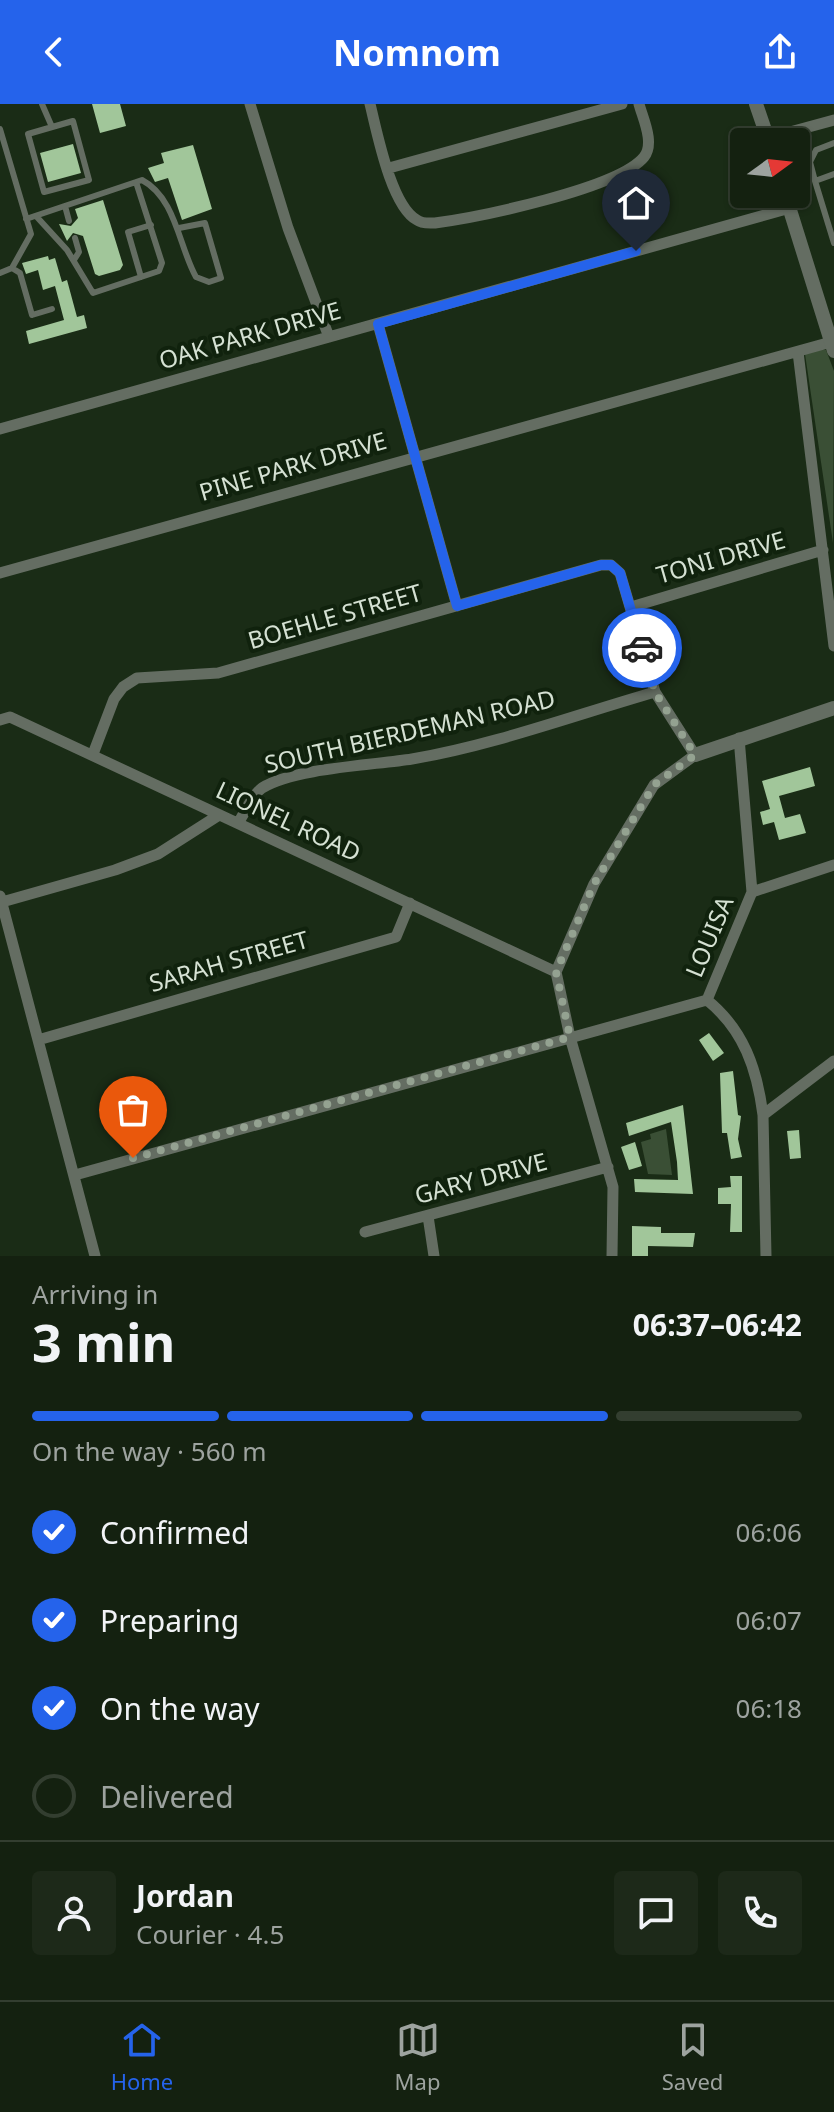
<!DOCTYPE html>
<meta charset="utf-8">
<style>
:root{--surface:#142110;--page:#1d2919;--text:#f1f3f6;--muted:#9da39f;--line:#333e30;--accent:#2563eb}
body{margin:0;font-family:"Noto Sans",sans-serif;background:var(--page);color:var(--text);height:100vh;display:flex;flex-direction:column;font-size:30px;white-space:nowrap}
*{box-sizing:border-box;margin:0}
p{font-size:26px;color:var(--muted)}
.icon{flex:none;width:44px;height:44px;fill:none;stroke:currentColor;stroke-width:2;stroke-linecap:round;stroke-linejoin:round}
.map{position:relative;height:1152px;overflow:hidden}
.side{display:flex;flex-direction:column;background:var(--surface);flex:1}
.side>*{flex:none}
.needle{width:52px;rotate:75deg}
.fabs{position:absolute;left:730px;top:24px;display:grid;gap:16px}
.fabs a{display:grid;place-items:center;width:80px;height:80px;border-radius:8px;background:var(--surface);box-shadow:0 2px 6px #0004,0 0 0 2px var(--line);font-size:40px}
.pin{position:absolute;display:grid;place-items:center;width:68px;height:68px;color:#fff;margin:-82px -34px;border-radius:50% 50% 50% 0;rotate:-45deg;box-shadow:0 0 8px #0007}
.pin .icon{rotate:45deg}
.courier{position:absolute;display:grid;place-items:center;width:80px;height:80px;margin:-40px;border:6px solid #2563eb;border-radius:50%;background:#fff;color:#222;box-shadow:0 2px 10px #0007}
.overview em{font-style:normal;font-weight:700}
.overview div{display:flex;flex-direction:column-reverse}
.overview{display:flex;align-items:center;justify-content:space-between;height:136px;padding:0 32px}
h1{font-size:52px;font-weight:700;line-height:60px}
.bar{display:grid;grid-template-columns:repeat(4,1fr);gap:12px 8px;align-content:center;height:96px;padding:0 32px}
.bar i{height:10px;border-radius:6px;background:var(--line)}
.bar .on{background:var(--accent)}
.bar p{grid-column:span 4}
.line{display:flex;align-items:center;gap:20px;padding:0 32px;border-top:2px solid var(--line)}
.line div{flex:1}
.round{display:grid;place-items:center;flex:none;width:84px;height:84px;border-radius:8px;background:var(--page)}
ol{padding:0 32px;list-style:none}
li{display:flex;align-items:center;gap:24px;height:88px}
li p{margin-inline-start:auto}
li .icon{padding:8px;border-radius:50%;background:var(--accent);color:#fff;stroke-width:4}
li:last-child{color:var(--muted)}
li i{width:44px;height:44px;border:4px solid var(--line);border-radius:50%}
header{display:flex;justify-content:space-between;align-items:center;height:104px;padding:0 32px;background:var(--accent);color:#fff;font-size:36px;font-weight:700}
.tab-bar{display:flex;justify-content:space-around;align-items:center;height:112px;border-top:2px solid var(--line);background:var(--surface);font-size:22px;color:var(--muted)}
.tab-bar a{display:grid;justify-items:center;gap:4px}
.tab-bar .on{color:var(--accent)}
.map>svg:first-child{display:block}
</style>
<header><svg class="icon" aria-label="back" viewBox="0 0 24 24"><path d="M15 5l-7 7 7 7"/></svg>Nomnom<svg class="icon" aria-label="share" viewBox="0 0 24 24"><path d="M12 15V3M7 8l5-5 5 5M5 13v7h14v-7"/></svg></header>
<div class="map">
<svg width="834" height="1152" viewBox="0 0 834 1152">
<rect width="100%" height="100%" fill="#1a2c16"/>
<path fill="#3a4f35" d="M817 244 826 246 834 267 833 439 805 250Z
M666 1025 672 1071 648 1070 641 1038 651 1035 650 1030Z"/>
<path fill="#a1c69a" d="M92 0H120L126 22 100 29Z
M73 40 81 69 48 78 40 49Z
M193 41 212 105 182 116 168 74 155 78 148 64 164 59 161 49Z
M103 96 123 161 120 166 99 172 95 170 83 132 73 129 67 137 59 120 71 122 78 114 75 105Z
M48 152 49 156 55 154 62 178 67 176 77 213 84 211 87 224 29 240 26 227 64 216 55 182 43 186 38 166 26 170 22 159Z
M810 663 815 682 779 692 785 714 800 710 806 729 779 736 774 718 763 721 760 708 770 705 762 677Z
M709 929 724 949 713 957 699 936Z
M733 967 738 1011 741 1012 738 1035 742 1053 731 1055 727 1029H722L720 969Z
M683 1001 693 1090 635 1088 634 1075 678 1076 677 1058 671 1018 629 1032 626 1019Z
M799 1026 801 1054 790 1055 787 1027Z
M635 1038 642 1062 629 1066 621 1043Z
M730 1072H742V1128H730L731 1100H718V1084L731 1083Z
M632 1122 661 1123V1129H695L693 1143 648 1142V1152H632Z"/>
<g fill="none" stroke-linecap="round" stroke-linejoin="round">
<path stroke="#646d62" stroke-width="6" d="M42 0 52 23
M73 17 89 76 44 88 28 30Z
M0 25 31 130 12 164 0 169
M834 39 816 46 810 58 815 77 834 70
M815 77 834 139
M65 102 69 117
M36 112 67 146 93 189 159 167 162 159 136 78
M26 115 142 76C176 94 179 143 196 173L209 178 221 174 205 119 179 124
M74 156 79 148 75 134
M12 164 20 169 32 211 52 205
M141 173 128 128 151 121"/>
<path stroke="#646d62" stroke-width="11" d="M250 0 288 124 329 233
M370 0C377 28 391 102 417 116 422 120 429 119 435 119 478 113 618 85 644 53 655 39 643 15 639 0
M768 34 834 16
M389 64 622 0
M378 220 457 502
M798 248 834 542
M0 325 790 104
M0 469 831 238
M631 503 823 446
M0 616 10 613 556 868
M739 634 752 788 707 896C744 926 757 965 763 1011
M93 650 114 595 123 583 137 574 218 569 601 461H611L620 469 655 588 695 651 654 681 594 780 556 868 570 933 613 1083 612 1152
M238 719C245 709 252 691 262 684 294 664 375 661 412 655 494 641 575 611 655 588
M752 788 834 761
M0 792 95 1152
M2 798 115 766 158 750 219 711
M38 936 396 833 410 799
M75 1071 707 896
M428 1112 434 1152
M365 1128 608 1063
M766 1152 763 1011 834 957"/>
<path stroke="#646d62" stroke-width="14" d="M756 0 769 38
M785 90 834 247
M695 651 834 604"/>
</g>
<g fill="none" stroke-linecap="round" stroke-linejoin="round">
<path stroke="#94a291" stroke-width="8" stroke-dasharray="0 14.4" d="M133 1054 570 933 556 868 594 780 654 681 695 651 655 588 642 544"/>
<path stroke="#2563eb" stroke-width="10" d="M636 147 378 220 457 502 601 461H611L620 469 642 544"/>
</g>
<g text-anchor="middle" stroke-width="8" stroke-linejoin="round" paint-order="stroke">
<g font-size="24" fill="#d5e1d3" stroke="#10220d">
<text transform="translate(250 232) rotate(-16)" y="8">OAK PARK DRIVE</text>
<text transform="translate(293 363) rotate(-16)" y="8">PINE PARK DRIVE</text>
<text transform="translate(721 454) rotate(-16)" y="8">TONI DRIVE</text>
<text transform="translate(335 513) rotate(-16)" y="8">BOEHLE STREET</text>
<text transform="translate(410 628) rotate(-13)" y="8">SOUTH BIERDEMAN ROAD</text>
<text transform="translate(288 718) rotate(25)" y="8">LIONEL ROAD</text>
<text transform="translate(710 833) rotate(-67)" y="8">LOUISA</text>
<text transform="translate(229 858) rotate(-16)" y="8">SARAH STREET</text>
<text transform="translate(481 1075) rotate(-15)" y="8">GARY DRIVE</text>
</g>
</g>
</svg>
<div class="fabs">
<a><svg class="needle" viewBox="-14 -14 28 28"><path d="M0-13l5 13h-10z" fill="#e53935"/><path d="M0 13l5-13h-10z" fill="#9da39f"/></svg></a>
</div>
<div class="pin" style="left:133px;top:1054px;background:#ea580c"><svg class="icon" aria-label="bag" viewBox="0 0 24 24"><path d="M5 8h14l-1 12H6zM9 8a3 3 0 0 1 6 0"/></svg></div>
<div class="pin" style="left:636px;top:147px;background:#1f2937"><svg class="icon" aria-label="home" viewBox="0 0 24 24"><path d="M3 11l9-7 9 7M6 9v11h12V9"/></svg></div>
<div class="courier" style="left:642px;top:544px"><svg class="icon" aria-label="car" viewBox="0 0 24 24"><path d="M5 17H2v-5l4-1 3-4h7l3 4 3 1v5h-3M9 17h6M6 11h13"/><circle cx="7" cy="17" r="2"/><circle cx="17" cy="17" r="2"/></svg></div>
</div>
<section class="side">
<div class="overview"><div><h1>3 min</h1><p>Arriving in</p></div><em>06:37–06:42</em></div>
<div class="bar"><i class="on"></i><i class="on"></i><i class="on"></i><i></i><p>On the way · 560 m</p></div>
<ol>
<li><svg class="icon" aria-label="check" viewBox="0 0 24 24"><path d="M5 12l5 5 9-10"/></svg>Confirmed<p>06:06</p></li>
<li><svg class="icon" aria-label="check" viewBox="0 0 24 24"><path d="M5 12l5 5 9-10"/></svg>Preparing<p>06:07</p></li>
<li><svg class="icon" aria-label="check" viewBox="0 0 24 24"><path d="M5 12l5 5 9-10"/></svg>On the way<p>06:18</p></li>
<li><i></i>Delivered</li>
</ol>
<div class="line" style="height:144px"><a class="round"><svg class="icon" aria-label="person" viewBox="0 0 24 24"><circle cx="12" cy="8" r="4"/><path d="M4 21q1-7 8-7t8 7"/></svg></a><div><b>Jordan</b><p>Courier · 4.5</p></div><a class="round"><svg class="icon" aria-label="chat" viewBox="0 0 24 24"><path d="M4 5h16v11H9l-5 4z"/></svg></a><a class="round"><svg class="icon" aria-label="phone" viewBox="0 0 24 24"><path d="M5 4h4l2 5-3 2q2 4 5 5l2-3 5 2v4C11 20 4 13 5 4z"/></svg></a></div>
</section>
<nav class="tab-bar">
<a class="on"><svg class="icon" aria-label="home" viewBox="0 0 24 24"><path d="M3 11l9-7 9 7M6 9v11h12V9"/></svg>Home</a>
<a><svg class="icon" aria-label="map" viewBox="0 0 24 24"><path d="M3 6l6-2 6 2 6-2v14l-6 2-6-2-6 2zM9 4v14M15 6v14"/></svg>Map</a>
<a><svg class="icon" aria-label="saved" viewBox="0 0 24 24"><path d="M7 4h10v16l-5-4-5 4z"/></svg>Saved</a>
</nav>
